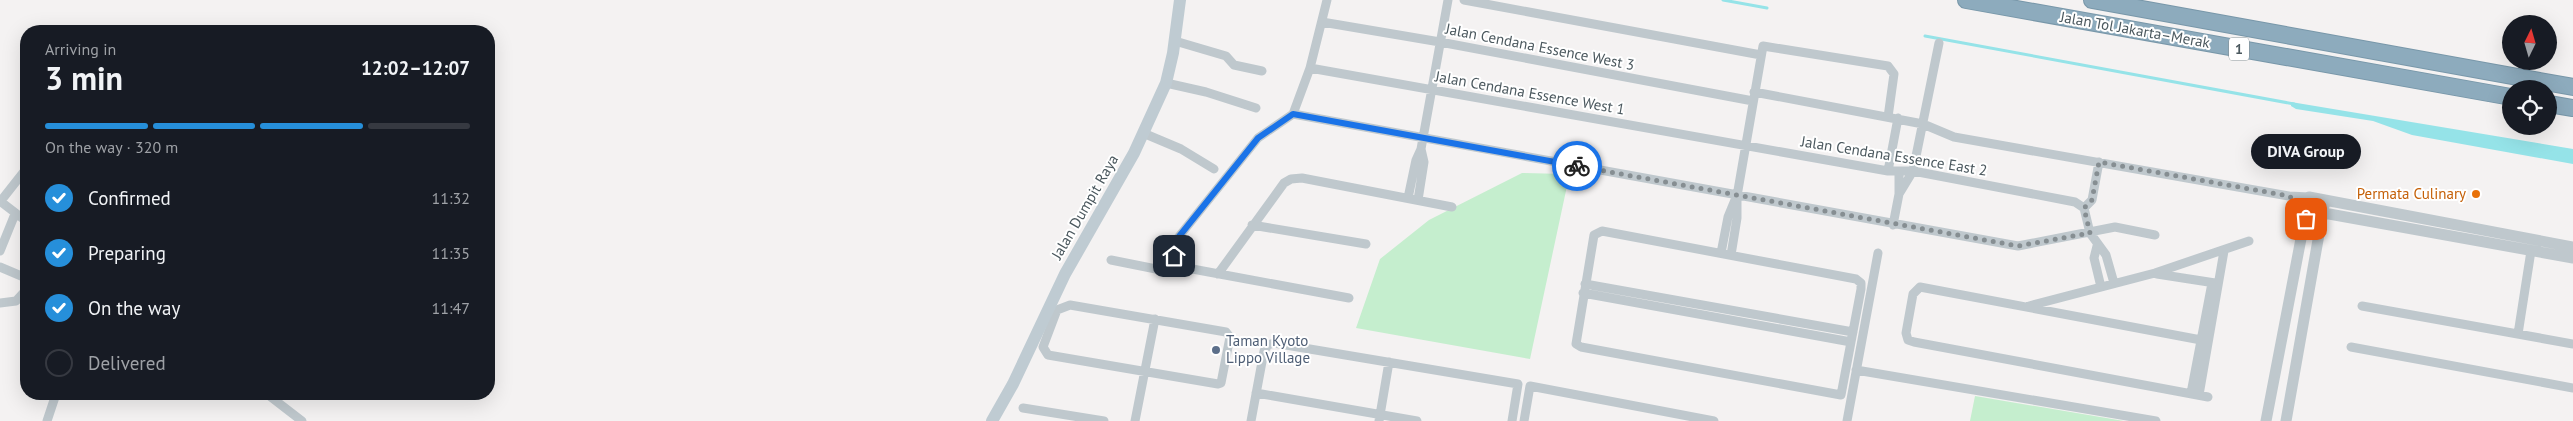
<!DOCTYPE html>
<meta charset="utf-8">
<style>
:root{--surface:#171b24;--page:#242831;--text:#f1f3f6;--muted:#9ea1a6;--line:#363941;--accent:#268fda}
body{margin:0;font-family:"PT Sans",sans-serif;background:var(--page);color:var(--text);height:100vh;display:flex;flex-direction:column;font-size:19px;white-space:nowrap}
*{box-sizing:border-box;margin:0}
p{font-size:16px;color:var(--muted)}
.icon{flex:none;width:28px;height:28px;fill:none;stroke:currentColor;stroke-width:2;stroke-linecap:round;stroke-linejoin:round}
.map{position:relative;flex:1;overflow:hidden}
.side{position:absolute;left:20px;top:25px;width:475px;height:375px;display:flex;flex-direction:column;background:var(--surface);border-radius:20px;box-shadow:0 5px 20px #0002}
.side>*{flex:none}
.needle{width:32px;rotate:5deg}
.tools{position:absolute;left:2502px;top:15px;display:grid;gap:10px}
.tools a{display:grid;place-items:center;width:55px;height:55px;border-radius:50%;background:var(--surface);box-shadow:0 5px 20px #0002;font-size:25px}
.pin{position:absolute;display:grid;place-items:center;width:42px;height:42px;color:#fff;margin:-21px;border-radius:10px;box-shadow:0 2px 8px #0006}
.courier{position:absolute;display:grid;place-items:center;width:50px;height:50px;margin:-25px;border:4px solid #1a73e8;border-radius:50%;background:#fff;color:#222;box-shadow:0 1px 6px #0007}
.bubble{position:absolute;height:35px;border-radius:18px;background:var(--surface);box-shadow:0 5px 20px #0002;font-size:16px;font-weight:700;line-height:35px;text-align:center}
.summary em{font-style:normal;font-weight:700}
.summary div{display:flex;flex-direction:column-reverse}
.summary{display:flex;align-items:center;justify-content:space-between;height:85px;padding:0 25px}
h1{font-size:32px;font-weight:700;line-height:38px}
.bar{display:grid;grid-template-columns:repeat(4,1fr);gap:8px 5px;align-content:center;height:60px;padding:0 25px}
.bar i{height:6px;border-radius:4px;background:var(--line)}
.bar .on{background:var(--accent)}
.bar p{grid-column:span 4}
ol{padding:0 25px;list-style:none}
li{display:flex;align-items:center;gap:15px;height:55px}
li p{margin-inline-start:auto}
li .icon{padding:5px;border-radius:50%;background:var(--accent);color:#fff;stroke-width:4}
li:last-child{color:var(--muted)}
li i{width:28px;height:28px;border:2px solid var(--line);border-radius:50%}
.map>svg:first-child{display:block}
</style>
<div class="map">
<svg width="2573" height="421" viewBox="0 0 2573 421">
<rect width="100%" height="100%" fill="#f4f2f2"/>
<path fill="#c5eece" d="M1522 173 1565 174 1567 186 1530 359 1356 328 1380 259 1429 220Z
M1975 396 2124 421H1970Z"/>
<path fill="#95e3e8" d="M2291 102 2573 149V164L2412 135 2373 121 2296 109 2291 106Z"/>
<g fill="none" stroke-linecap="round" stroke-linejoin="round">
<path stroke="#95e3e8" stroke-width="3" d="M1723 0 1767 8
M1925 36 2294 104"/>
<defs>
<path id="motorway" d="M1966 0 2511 97
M2092 0 2573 87
M2549 104 2573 108"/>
</defs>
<use href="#motorway" stroke="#7897a9" stroke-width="18"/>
<path stroke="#bfc8cd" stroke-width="9" d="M1464 0 1761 55
M1322 22 1440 42 1753 101
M1175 41 1226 56 1234 65 1262 71
M1310 68 1888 171H1913L2075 202 2084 208 2090 233 2106 255 2114 283
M1166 83 1206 92 1256 108
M1754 92 1923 124 1954 137 2289 196 2309 197
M1293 114 2018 246 2115 227 2155 235
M1143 133 1181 149 1214 169
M1888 171 1898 118
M1899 194 1913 171 1939 43
M1408 198 1416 160 1421 149 1448 0
M1418 200 1424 162 1421 149
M0 201 26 221
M0 202 26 169
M2084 208 2092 200 2099 162
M1252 225 1366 244
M1893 225 1899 194V172
M1602 231 1856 279 1861 283V289L1841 395 1581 347 1576 344 1594 235Z
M2097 246 2094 258 2101 287
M0 251 15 214
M1721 253 1728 217 1735 200
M1731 255 1737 218V196L1763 46 1888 66 1894 74 1888 117
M1111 260 1171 272 1177 239 1258 138 1293 114 1310 68 1327 0
M0 267 26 278
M1187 268 1349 298
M1218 274 1284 183 1291 179 1302 178 1452 207
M2157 274 2215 283
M1585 284 1853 332
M1583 293 1851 342
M0 303 16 301 26 290
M1070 305 1226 332 1230 337 1221 383 1218 384 1048 355 1043 347 1057 310Z
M2029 306 2155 273 2249 241
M2362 306 2573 344
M2518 334 2531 251
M2201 340 1920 287 1913 294 1906 333 1908 340 1914 342 2208 397
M2351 347 2573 388
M1856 370 2156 421
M1256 393 1417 421
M2191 393 2212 283
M267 394 302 421
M2199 395 2224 251
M1023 408 1104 421
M47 421 56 394
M1135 421 1155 319
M1251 421 1264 351 1268 345 1274 343 1518 384 1512 421
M1379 421 1389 362
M1524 421 1530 386 1714 421
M1847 421 1878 253"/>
<path stroke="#bfc8cd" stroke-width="11" d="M2307 210 2573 258
M2266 421 2309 197 2573 247
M2286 421 2324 206"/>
<path stroke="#bfcbd2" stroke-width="12" d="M992 421 1013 384 1065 274 1134 153 1166 83 1173 53 1180 0"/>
<use href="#motorway" stroke="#8dabbd" stroke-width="16"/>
</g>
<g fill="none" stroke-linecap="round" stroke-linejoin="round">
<path stroke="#868e92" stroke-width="5" stroke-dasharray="0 9" d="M1577 166 2018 246 2090 233 2084 208 2092 200 2099 162 2289 196 2308 210 2306 219"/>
<path stroke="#1a73e8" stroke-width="6" d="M1174 256 1177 239 1258 138 1293 114 1577 166"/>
</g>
<circle fill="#e8710a" stroke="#fff" stroke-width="2" cx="2476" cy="194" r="5"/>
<circle fill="#5c6f8a" stroke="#fff" stroke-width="2" cx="1216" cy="350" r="5"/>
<g text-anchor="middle" stroke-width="4" stroke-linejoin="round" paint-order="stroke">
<rect fill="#fff" stroke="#818a8e" stroke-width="1" x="2229" y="37.5" width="20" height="23" rx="4"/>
<g font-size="14" font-weight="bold" fill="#4b585e">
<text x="2239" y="54">1</text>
</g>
<g font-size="15" fill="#4b585e" stroke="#fff">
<text transform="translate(2135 30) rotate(10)" y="5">Jalan Tol Jakarta–Merak</text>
<text transform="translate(1540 47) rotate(11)" y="5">Jalan Cendana Essence West 3</text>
<text transform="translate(1530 93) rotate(10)" y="5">Jalan Cendana Essence West 1</text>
<text transform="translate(1894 156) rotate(9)" y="5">Jalan Cendana Essence East 2</text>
<text transform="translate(1085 207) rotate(-60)" y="5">Jalan Dumpit Raya</text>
</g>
<g font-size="15" fill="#c56008" stroke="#fff" text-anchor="end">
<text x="2466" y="199">Permata Culinary</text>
</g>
<g font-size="15" fill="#4e5e75" stroke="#fff" text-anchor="start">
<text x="1226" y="346">Taman Kyoto<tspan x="1226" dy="17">Lippo Village</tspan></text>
</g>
</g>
</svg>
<div class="tools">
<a><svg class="needle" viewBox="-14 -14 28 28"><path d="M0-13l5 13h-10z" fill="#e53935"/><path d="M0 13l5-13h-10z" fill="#9ea1a6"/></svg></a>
<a><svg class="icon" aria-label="locate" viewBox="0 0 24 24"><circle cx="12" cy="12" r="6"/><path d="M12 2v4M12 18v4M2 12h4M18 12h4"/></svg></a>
</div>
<div class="pin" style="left:2306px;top:219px;background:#ea580c"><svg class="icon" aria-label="bag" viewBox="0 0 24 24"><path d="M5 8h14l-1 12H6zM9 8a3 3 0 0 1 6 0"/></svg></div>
<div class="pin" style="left:1174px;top:256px;background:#1f2937"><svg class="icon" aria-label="home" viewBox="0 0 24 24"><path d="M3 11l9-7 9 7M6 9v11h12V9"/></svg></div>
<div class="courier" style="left:1577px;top:166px"><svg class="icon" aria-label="bike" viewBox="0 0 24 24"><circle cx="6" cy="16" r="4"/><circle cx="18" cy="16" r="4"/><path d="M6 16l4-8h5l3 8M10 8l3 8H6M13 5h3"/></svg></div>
<div class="bubble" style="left:2251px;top:134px;width:110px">DIVA Group</div>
<section class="side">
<div class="summary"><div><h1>3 min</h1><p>Arriving in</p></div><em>12:02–12:07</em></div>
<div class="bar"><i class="on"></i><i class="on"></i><i class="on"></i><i></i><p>On the way · 320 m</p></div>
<ol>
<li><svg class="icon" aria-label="check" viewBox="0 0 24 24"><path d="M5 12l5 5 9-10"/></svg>Confirmed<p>11:32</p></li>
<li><svg class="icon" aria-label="check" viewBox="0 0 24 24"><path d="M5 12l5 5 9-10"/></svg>Preparing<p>11:35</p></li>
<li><svg class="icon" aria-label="check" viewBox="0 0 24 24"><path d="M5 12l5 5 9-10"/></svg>On the way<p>11:47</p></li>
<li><i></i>Delivered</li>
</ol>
</section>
</div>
